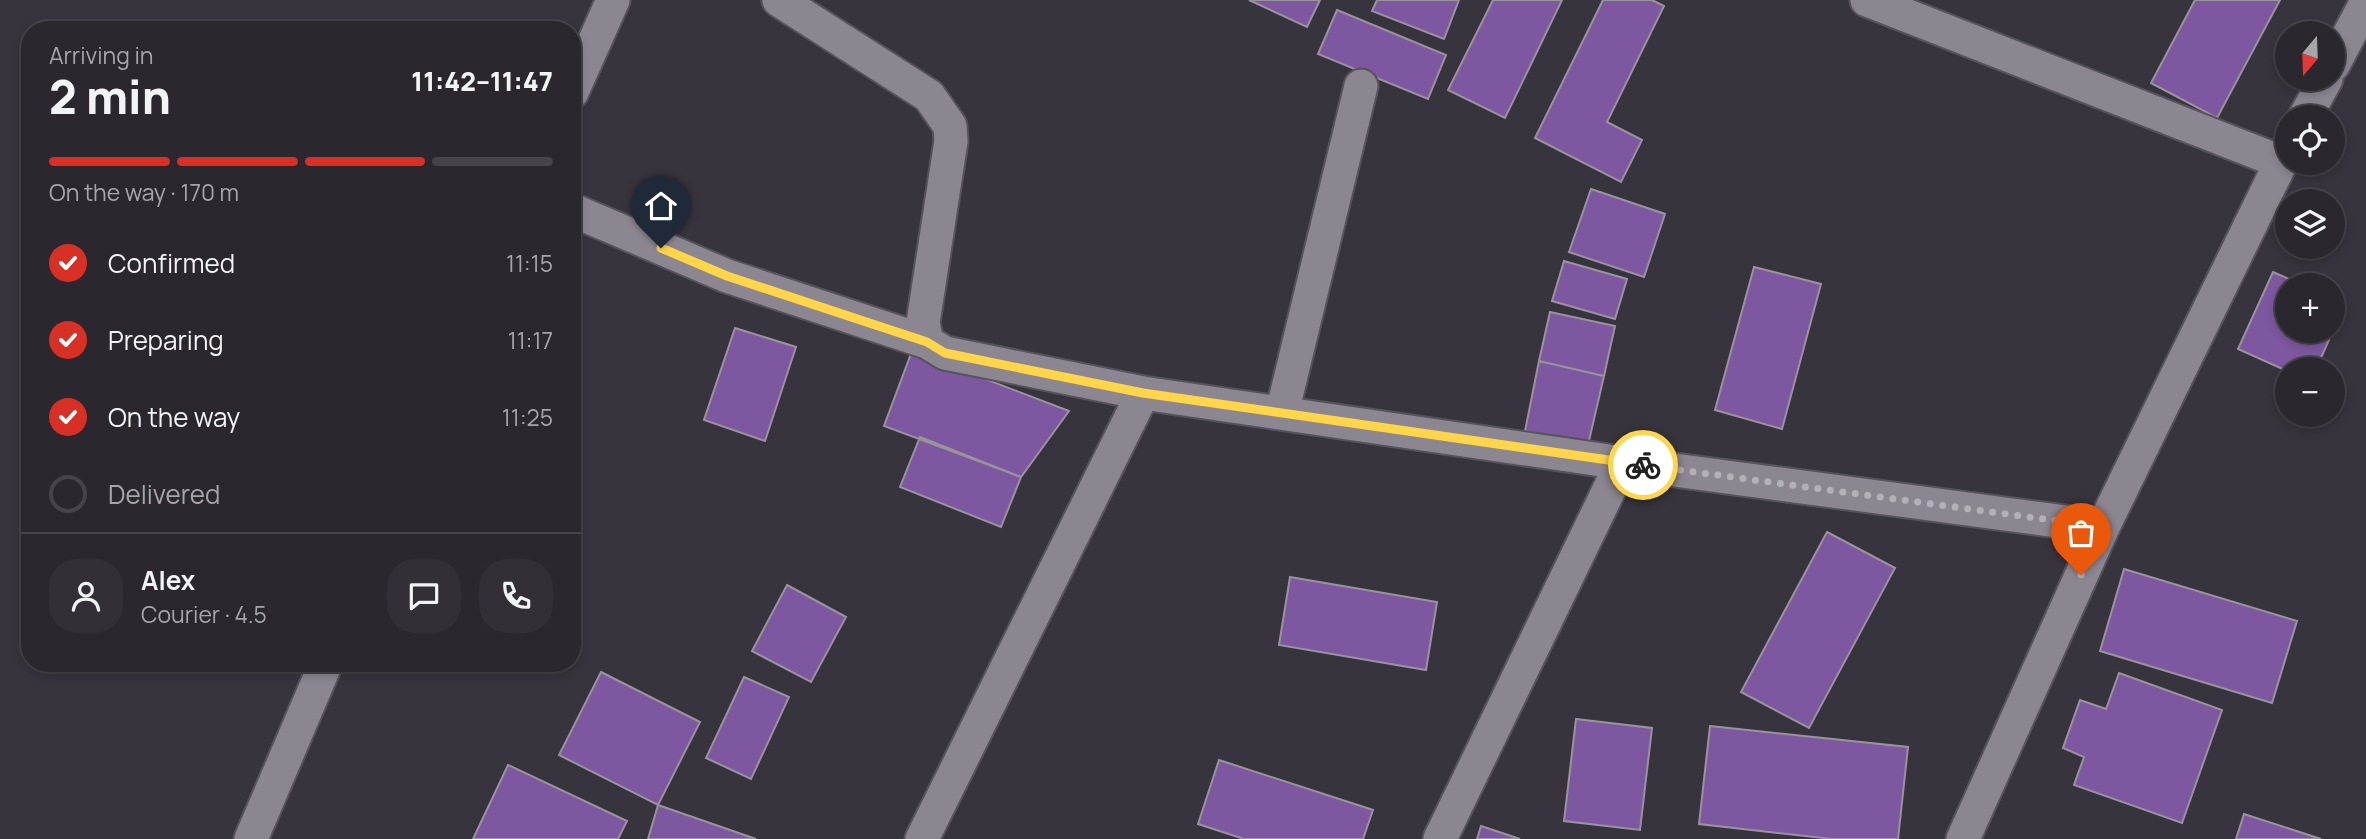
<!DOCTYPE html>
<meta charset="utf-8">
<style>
:root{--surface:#2a272e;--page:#322f36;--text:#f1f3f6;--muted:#a5a5aa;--line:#46444a;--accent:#d93025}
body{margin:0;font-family:Manrope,sans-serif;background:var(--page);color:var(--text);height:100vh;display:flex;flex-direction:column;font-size:26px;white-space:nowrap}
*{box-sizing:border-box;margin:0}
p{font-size:23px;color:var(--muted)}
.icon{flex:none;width:38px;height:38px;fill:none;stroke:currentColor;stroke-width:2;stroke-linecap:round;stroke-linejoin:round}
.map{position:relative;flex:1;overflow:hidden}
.panel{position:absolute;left:21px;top:21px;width:560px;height:651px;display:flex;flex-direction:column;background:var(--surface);border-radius:28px;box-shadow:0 4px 10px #0003,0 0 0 2px var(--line)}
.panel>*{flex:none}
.needle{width:46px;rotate:199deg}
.tools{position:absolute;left:2275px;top:21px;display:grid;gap:14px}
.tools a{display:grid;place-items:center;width:70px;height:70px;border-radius:50%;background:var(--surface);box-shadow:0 4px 10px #0003,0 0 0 2px var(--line);font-size:35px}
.pin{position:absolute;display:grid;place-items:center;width:60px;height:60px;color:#fff;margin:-72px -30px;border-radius:50% 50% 50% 0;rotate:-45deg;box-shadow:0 0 7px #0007}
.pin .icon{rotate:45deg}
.courier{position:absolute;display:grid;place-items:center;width:70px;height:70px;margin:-35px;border:5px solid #ffd54a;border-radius:50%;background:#fff;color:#222;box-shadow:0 2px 9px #0007}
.head em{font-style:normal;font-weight:800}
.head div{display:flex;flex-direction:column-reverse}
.head{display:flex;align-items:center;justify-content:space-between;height:119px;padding:0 28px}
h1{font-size:46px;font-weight:800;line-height:52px}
.bar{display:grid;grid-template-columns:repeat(4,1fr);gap:10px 7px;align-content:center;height:84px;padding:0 28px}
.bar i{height:9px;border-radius:5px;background:var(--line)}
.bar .on{background:var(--accent)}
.bar p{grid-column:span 4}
.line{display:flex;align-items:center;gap:18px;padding:0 28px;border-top:2px solid var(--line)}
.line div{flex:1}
.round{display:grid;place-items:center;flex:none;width:74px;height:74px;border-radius:28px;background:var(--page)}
ol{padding:0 28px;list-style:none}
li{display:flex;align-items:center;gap:21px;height:77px}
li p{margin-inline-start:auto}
li .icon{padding:7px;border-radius:50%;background:var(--accent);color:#fff;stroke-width:4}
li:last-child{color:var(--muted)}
li i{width:38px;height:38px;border:4px solid var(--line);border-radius:50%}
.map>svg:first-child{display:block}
</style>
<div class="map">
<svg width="2366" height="839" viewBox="0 0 2366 839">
<rect width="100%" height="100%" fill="#38343d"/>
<path fill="#7d579f" stroke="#99939e" stroke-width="2" d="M1249 0H1320L1307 27Z
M1377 0H1459L1444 39 1372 11Z
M1493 0H1562L1505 118 1448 90Z
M1603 0H1652L1664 6 1607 122 1642 140 1621 182 1535 138Z
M2195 0H2280L2217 118 2151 83Z
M1337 10 1446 55 1428 99 1318 54Z
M1591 189 1665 214 1644 277 1569 252Z
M1564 261 1627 279 1615 319 1552 301Z
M1754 267 1821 284 1782 429 1715 410Z
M2273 272 2303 285H2287V331H2333L2316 369 2287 371 2238 349Z
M2333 298 2345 304 2333 331Z
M1550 312 1615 326 1604 376 1539 361Z
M735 328 796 347 765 441 704 420Z
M912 351 1069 411 1021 477 884 426Z
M1539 361 1604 376 1588 445 1525 431Z
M920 437 1021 477 1001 527 900 487Z
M1827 532 1895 568 1809 728 1741 692Z
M2124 569 2297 621 2272 703 2100 651Z
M1290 577 1437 602 1426 670 1279 645Z
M787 585 846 617 811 682 752 651Z
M601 672 700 722 658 805 559 755Z
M2119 673 2222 710 2182 823 2074 785 2084 757 2063 748 2080 700 2106 709Z
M744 677 789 697 751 779 706 758Z
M1576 719 1652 728 1640 830 1564 821Z
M1710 726 1908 747 1898 839H1832L1699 824Z
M1219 760 1373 810 1363 839H1244L1198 824Z
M508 765 627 821 618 839H473Z
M658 805 756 839H648Z
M2244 814 2321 839H2236Z
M1481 826 1520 839H1477Z"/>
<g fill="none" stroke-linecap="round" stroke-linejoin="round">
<defs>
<path id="minor" d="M779 0 929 96 950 126 951 141 923 323 927 342 945 353 1143 393 1622 463 2103 527
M1867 0 2281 162
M2333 65 2366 3
M572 92 613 0
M2305 117 2326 79
M572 210 727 276 927 342
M1282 413 1361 86
M251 839 326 663
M922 839 1143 393
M1440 839 1622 463
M1963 839 2103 527 2287 150"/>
</defs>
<use href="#minor" stroke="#57535b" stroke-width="37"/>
<use href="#minor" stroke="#8c8691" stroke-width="33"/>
</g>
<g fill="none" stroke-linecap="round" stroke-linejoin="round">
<path stroke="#b3b0b7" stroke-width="7" stroke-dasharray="0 12.6" d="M1643 465 2103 527 2081 575"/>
<path stroke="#ffd54a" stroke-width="9" d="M661 248 727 276 927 342 945 353 1143 393 1643 465"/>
</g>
</svg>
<div class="tools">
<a><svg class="needle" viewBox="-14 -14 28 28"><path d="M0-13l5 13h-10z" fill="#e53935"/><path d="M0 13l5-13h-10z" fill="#a5a5aa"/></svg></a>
<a><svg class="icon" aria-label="locate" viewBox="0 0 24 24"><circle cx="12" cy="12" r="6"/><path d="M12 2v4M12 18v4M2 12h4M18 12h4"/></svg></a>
<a><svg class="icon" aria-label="layers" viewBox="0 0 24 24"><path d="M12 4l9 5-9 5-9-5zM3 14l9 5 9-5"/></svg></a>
<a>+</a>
<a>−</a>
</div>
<div class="pin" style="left:2081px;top:575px;background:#ea580c"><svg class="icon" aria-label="bag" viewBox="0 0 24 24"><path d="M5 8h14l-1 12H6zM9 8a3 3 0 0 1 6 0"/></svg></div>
<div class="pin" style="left:661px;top:248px;background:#1f2937"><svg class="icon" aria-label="home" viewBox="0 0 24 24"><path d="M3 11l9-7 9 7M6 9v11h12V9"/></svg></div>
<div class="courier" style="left:1643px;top:465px"><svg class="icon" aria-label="bike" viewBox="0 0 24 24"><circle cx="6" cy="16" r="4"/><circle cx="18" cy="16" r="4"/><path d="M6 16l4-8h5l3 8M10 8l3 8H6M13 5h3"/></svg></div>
<section class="panel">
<div class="head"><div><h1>2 min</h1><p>Arriving in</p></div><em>11:42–11:47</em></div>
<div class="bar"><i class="on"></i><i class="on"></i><i class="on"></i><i></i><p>On the way · 170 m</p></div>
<ol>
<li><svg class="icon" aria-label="check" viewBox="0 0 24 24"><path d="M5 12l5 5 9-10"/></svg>Confirmed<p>11:15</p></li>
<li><svg class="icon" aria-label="check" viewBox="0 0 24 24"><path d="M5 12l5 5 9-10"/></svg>Preparing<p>11:17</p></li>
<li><svg class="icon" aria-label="check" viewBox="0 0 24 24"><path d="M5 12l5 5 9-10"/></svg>On the way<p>11:25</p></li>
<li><i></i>Delivered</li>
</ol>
<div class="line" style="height:126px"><a class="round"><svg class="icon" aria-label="person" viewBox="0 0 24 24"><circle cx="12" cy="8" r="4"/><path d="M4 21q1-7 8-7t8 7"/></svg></a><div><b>Alex</b><p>Courier · 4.5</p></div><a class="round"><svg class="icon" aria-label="chat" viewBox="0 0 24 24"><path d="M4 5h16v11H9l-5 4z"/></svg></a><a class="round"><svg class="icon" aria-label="phone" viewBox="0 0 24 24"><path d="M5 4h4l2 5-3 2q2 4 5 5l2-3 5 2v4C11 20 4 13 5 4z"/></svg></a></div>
</section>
</div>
